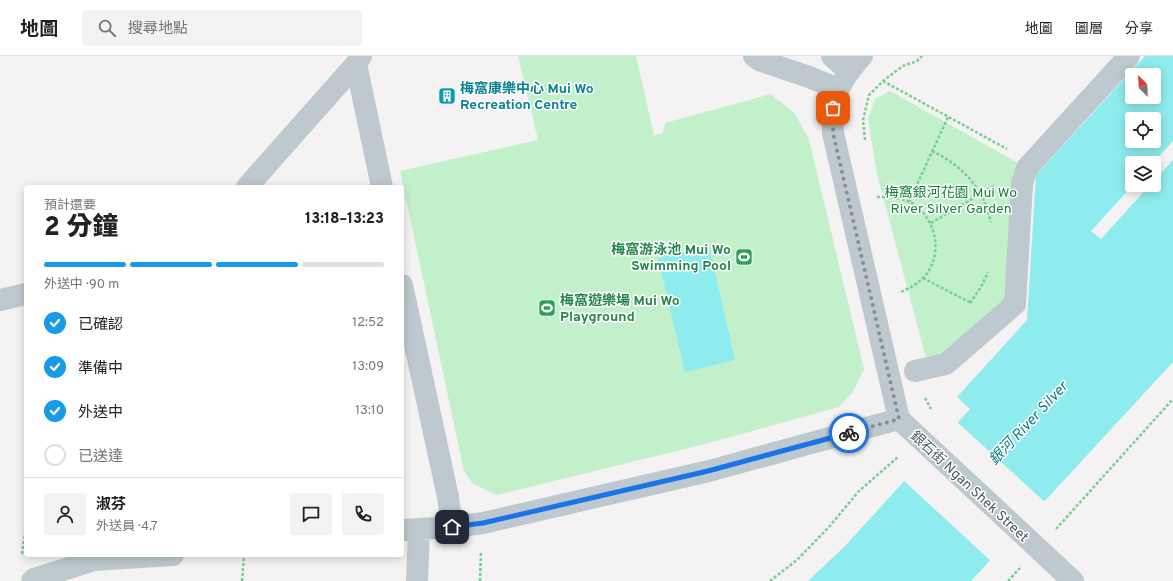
<!DOCTYPE html>
<html lang="zh-TW">
<meta charset="utf-8">
<style>
:root{--surface:#fff;--page:#f2f2f2;--text:#222;--muted:#767676;--line:#e0e0e0;--accent:#189be7}
body{margin:0;font-family:Overpass,"Noto Sans TC",sans-serif;background:var(--page);color:var(--text);height:100vh;display:flex;flex-direction:column;font-size:15px;white-space:nowrap}
*{box-sizing:border-box;margin:0}
p{font-size:13px;color:var(--muted)}
.icon{flex:none;width:22px;height:22px;fill:none;stroke:currentColor;stroke-width:2;stroke-linecap:round;stroke-linejoin:round}
.map{position:relative;flex:1;overflow:hidden}
.drawer{position:absolute;left:24px;top:129px;width:380px;height:372px;display:flex;flex-direction:column;background:var(--surface);border-radius:4px;box-shadow:0 2px 10px #0003}
.drawer>*{flex:none}
.needle{width:26px;rotate:336deg}
.buttons{position:absolute;left:1125px;top:12px;display:grid;gap:8px}
.buttons a{display:grid;place-items:center;width:36px;height:36px;border-radius:4px;background:var(--surface);box-shadow:0 2px 10px #0003;font-size:20px}
.pin{position:absolute;display:grid;place-items:center;width:34px;height:34px;color:#fff;margin:-17px;border-radius:8px;box-shadow:0 2px 6px #0006}
.courier{position:absolute;display:grid;place-items:center;width:40px;height:40px;margin:-20px;border:3px solid #1a73e8;border-radius:50%;background:#fff;color:#222;box-shadow:0 1px 5px #0007}
.head em{font-style:normal;font-weight:800}
.head div{display:flex;flex-direction:column-reverse}
.head{display:flex;align-items:center;justify-content:space-between;height:68px;padding:0 20px}
h1{font-size:26px;font-weight:800;line-height:30px}
.bar{display:grid;grid-template-columns:repeat(4,1fr);gap:6px 4px;align-content:center;height:48px;padding:0 20px}
.bar i{height:5px;border-radius:3px;background:var(--line)}
.bar .on{background:var(--accent)}
.bar p{grid-column:span 4}
.line{display:flex;align-items:center;gap:10px;padding:0 20px;border-top:1px solid var(--line)}
.line div{flex:1}
.round{display:grid;place-items:center;flex:none;width:42px;height:42px;border-radius:4px;background:var(--page)}
ol{padding:0 20px;list-style:none}
li{display:flex;align-items:center;gap:12px;height:44px}
li p{margin-inline-start:auto}
li .icon{padding:4px;border-radius:50%;background:var(--accent);color:#fff;stroke-width:4}
li:last-child{color:var(--muted)}
li i{width:22px;height:22px;border:2px solid var(--line);border-radius:50%}
header{display:flex;align-items:center;gap:24px;box-sizing:border-box;height:56px;padding:0 20px;background:var(--surface);border-bottom:1px solid var(--line)}
header strong{font-size:19px}
nav{display:flex;gap:22px;margin-inline-start:auto;font-size:14px}
.search{width:280px;height:36px;background:var(--page);display:flex;align-items:center;gap:10px;box-sizing:border-box;padding:0 14px;border-radius:4px;color:var(--muted);font-size:15px}
.map>svg:first-child{display:block}
</style>
<header>
<strong>地圖</strong>
<div class="search"><svg class="icon" aria-label="search" viewBox="0 0 24 24"><circle cx="10" cy="10" r="6"/><path d="M15 15l6 6"/></svg>搜尋地點</div>
<nav><a>地圖</a><a>圖層</a><a>分享</a></nav>
</header>
<div class="map">
<svg width="1173" height="525" viewBox="0 0 1173 525">
<rect width="100%" height="100%" fill="#f4f2f2"/>
<path fill="#c1f0ca" d="M518 0H636L654 79 663 77 665 67 771 38 795 58 809 84 864 313 852 337 839 351 701 389 497 439 473 428 464 415 400 115 538 84Z
M890 35 1018 107 1012 243 954 295 926 302 877 118 868 63 875 43Z"/>
<path fill="#8eecee" fill-rule="evenodd" d="M1145 0H1173V306L971 525H808L845 490 970 353 957 341 1027 264 1036 119ZM1132 19H1154V41H1132ZM1132 63H1154V85H1132ZM1132 107H1154V129H1132Z
M709 190 735 304 685 316 658 202Z"/>
<path fill="#f4f2f2" d="M1173 85V104L1154 125V107H1153Z
M1133 129H1150L1101 183 1091 175Z
M956 365 1046 447 992 506 903 424Z"/>
<g fill="none" stroke-linecap="round" stroke-linejoin="round">
<path stroke="#78cf93" stroke-width="2.5" stroke-dasharray="3 2" stroke-linecap="butt" d="M883 25 1007 93
M865 84 863 64 869 39 883 25 903 10 917 5 922 0
M932 95C963 110 983 132 991 166
M877 141C888 141 900 141 910 146 937 161 945 201 922 223 915 230 907 233 899 237
M909 146 948 61
M931 167 994 130
M923 222 971 247
M970 247 981 231 988 216
M925 342 931 353
M1056 473 1173 343
M22 498 26 470
M242 525 244 499
M480 525 481 496
M770 525 797 504 829 471 859 435 898 401
M1008 525 1020 512"/>
<path stroke="#bdc9ce" stroke-width="22" d="M754 0 759 4 809 21 838 33
M832 0 848 15
M862 0C848 15 837 31 833 51 832 59 833 69 833 77L899 363 1073 525
M356 8 382 131
M247 131 356 8 361 0
M402 229 448 441 452 471
M0 244 26 238
M915 315 946 308 1015 248 1022 128 1027 112 1129 0
M402 474 452 471 483 467 709 415 899 363
M32 525 34 523 94 504 173 499
M417 525 419 473"/>
</g>
<g fill="none" stroke-linecap="round" stroke-linejoin="round">
<path stroke="#858f93" stroke-width="4" stroke-dasharray="0 7.2" d="M833 52V77L899 363 849 377"/>
<path stroke="#1a73e8" stroke-width="5" d="M452 471 483 467 708 415 849 377"/>
</g>
<defs>
<symbol id="building-square" viewBox="-11 -11 22 22"><rect x="-9" y="-9" width="18" height="18" rx="4" fill="#0f9aa8" stroke="#fff"/><path d="M-4-6H4V6H1V3H-1V6H-4ZM-2.5-4.3h1.7v1.8h-1.7ZM.8-4.3h1.7v1.8H.8ZM-2.5-1h1.7V.8h-1.7ZM.8-1h1.7V.8H.8Z" fill="#fff"/></symbol>
<symbol id="stadium-square" viewBox="-11 -11 22 22"><rect x="-9" y="-9" width="18" height="18" rx="4" fill="#2e9e5b" stroke="#fff"/><path d="M0-5a6.5 5 0 1 0 0 10a6.5 5 0 1 0 0-10ZM-3.5-1.8h7v3.6h-7Z" fill="#fff"/></symbol>
</defs>
<g fill-rule="evenodd">
<use href="#building-square" x="437" y="30" width="20" height="20"/>
<use href="#stadium-square" x="734" y="191" width="20" height="20"/>
<use href="#stadium-square" x="537" y="242" width="20" height="20"/>
</g>
<g text-anchor="middle" stroke-width="3" stroke-linejoin="round" paint-order="stroke">
<g font-size="14" font-weight="bold" fill="#0d838f" stroke="#fff" text-anchor="start">
<text x="460" y="37">梅窩康樂中心 Mui Wo<tspan x="460" dy="16">Recreation Centre</tspan></text>
</g>
<g font-size="14" fill="#178438" stroke="#fff">
<text x="951" y="141">梅窩銀河花園 Mui Wo<tspan x="951" dy="16">River Silver Garden</tspan></text>
</g>
<g font-size="14" font-weight="bold" fill="#27864d" stroke="#fff" text-anchor="end">
<text x="731" y="198">梅窩游泳池 Mui Wo<tspan x="731" dy="16">Swimming Pool</tspan></text>
<text x="560" y="249" text-anchor="start">梅窩遊樂場 Mui Wo<tspan x="560" dy="16">Playground</tspan></text>
</g>
<g font-size="14" fill="#495960" stroke="#fff">
<text transform="translate(970 430) rotate(43)" y="5">銀石街 Ngan Shek Street</text>
</g>
<g font-size="15" font-style="italic" fill="#0d7f80" stroke="#fff">
<text transform="translate(1028 367) rotate(-47)" y="5">銀河 River Silver</text>
</g>
</g>
</svg>
<div class="buttons">
<a><svg class="needle" viewBox="-14 -14 28 28"><path d="M0-13l5 13h-10z" fill="#e53935"/><path d="M0 13l5-13h-10z" fill="#767676"/></svg></a>
<a><svg class="icon" aria-label="locate" viewBox="0 0 24 24"><circle cx="12" cy="12" r="6"/><path d="M12 2v4M12 18v4M2 12h4M18 12h4"/></svg></a>
<a><svg class="icon" aria-label="layers" viewBox="0 0 24 24"><path d="M12 4l9 5-9 5-9-5zM3 14l9 5 9-5"/></svg></a>
</div>
<div class="pin" style="left:833px;top:52px;background:#ea580c"><svg class="icon" aria-label="bag" viewBox="0 0 24 24"><path d="M5 8h14l-1 12H6zM9 8a3 3 0 0 1 6 0"/></svg></div>
<div class="pin" style="left:452px;top:471px;background:#1f2937"><svg class="icon" aria-label="home" viewBox="0 0 24 24"><path d="M3 11l9-7 9 7M6 9v11h12V9"/></svg></div>
<div class="courier" style="left:849px;top:377px"><svg class="icon" aria-label="bike" viewBox="0 0 24 24"><circle cx="6" cy="16" r="4"/><circle cx="18" cy="16" r="4"/><path d="M6 16l4-8h5l3 8M10 8l3 8H6M13 5h3"/></svg></div>
<section class="drawer">
<div class="head"><div><h1>2 分鐘</h1><p>預計還要</p></div><em>13:18–13:23</em></div>
<div class="bar"><i class="on"></i><i class="on"></i><i class="on"></i><i></i><p>外送中 · 90 m</p></div>
<ol>
<li><svg class="icon" aria-label="check" viewBox="0 0 24 24"><path d="M5 12l5 5 9-10"/></svg>已確認<p>12:52</p></li>
<li><svg class="icon" aria-label="check" viewBox="0 0 24 24"><path d="M5 12l5 5 9-10"/></svg>準備中<p>13:09</p></li>
<li><svg class="icon" aria-label="check" viewBox="0 0 24 24"><path d="M5 12l5 5 9-10"/></svg>外送中<p>13:10</p></li>
<li><i></i>已送達</li>
</ol>
<div class="line" style="height:72px"><a class="round"><svg class="icon" aria-label="person" viewBox="0 0 24 24"><circle cx="12" cy="8" r="4"/><path d="M4 21q1-7 8-7t8 7"/></svg></a><div><b>淑芬</b><p>外送員 · 4.7</p></div><a class="round"><svg class="icon" aria-label="chat" viewBox="0 0 24 24"><path d="M4 5h16v11H9l-5 4z"/></svg></a><a class="round"><svg class="icon" aria-label="phone" viewBox="0 0 24 24"><path d="M5 4h4l2 5-3 2q2 4 5 5l2-3 5 2v4C11 20 4 13 5 4z"/></svg></a></div>
</section>
</div>
